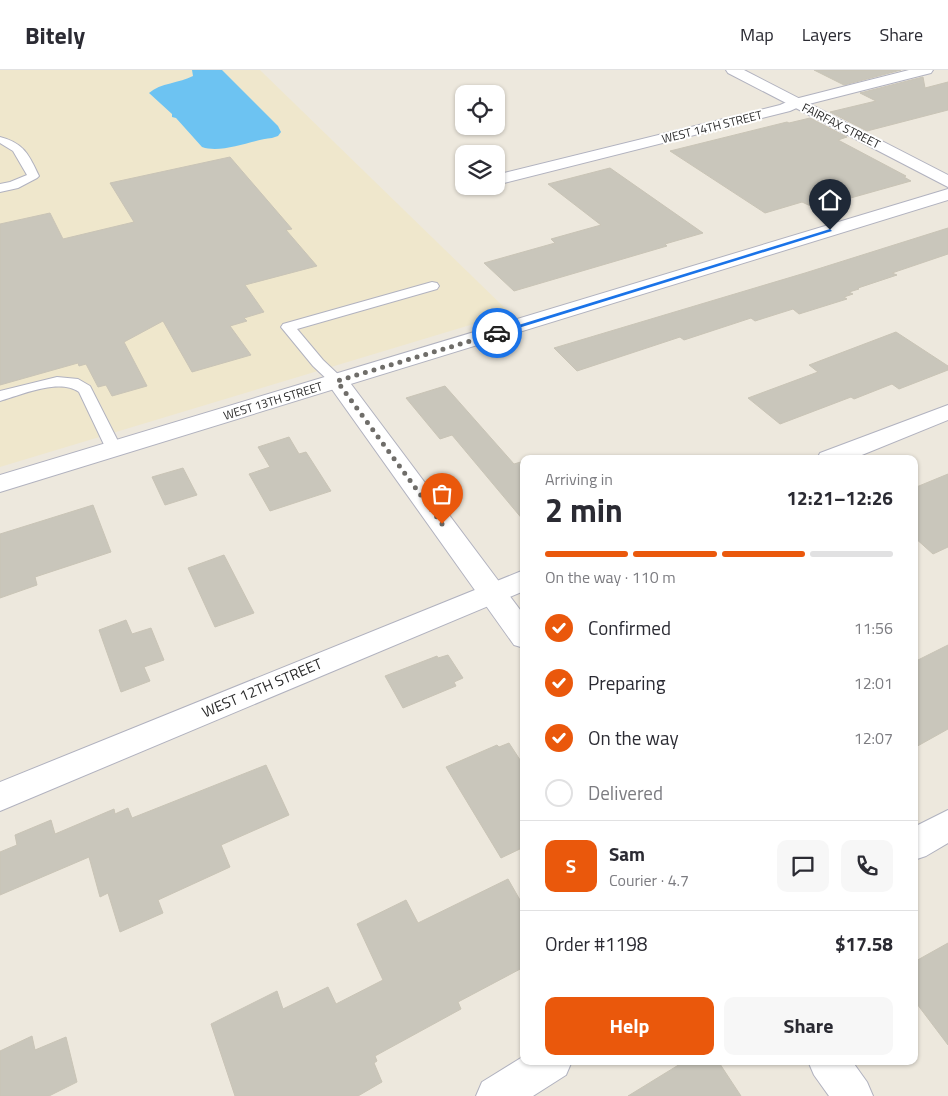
<!DOCTYPE html>
<meta charset="utf-8">
<style>
:root{--surface:#fff;--page:#f7f7f7;--text:#2b2b33;--muted:#7c7c81;--line:#e1e1e2;--accent:#ea580c}
body{margin:0;font-family:"Titillium Web",sans-serif;background:var(--page);color:var(--text);height:100vh;display:flex;flex-direction:column;font-size:19px;white-space:nowrap}
*{box-sizing:border-box;margin:0}
p{font-size:16px;color:var(--muted)}
.icon{flex:none;width:28px;height:28px;fill:none;stroke:currentColor;stroke-width:2;stroke-linecap:round;stroke-linejoin:round}
.map{position:relative;flex:1;overflow:hidden}
.side{position:absolute;left:520px;top:385px;width:398px;height:610px;display:flex;flex-direction:column;background:var(--surface);border-radius:10px;box-shadow:0 1px 4px #0004}
.side>*{flex:none}
.tools{position:absolute;left:455px;top:15px;display:grid;gap:10px}
.tools a{display:grid;place-items:center;width:50px;height:50px;border-radius:10px;background:var(--surface);box-shadow:0 1px 4px #0004;font-size:25px}
.pin{position:absolute;display:grid;place-items:center;width:42px;height:42px;color:#fff;margin:-51px -21px;border-radius:50% 50% 50% 0;rotate:-45deg;box-shadow:0 0 5px #0007}
.pin .icon{rotate:45deg}
.courier{position:absolute;display:grid;place-items:center;width:50px;height:50px;margin:-25px;border:4px solid #1a73e8;border-radius:50%;background:#fff;color:#222;box-shadow:0 1px 6px #0007}
.head em{font-style:normal;font-weight:700}
.head div{display:flex;flex-direction:column-reverse}
.head{display:flex;align-items:center;justify-content:space-between;height:85px;padding:0 25px}
h1{font-size:32px;font-weight:700;line-height:38px}
.bar{display:grid;grid-template-columns:repeat(4,1fr);gap:8px 5px;align-content:center;height:60px;padding:0 25px}
.bar i{height:6px;border-radius:4px;background:var(--line)}
.bar .on{background:var(--accent)}
.bar p{grid-column:span 4}
.line{display:flex;align-items:center;gap:12px;padding:0 25px;border-top:1px solid var(--line)}
.line div{flex:1}
.round{display:grid;place-items:center;flex:none;width:52px;height:52px;border-radius:10px;background:var(--page)}
ol{padding:0 25px;list-style:none}
li{display:flex;align-items:center;gap:15px;height:55px}
li p{margin-inline-start:auto}
li .icon{padding:5px;border-radius:50%;background:var(--accent);color:#fff;stroke-width:4}
li:last-child{color:var(--muted)}
li i{width:28px;height:28px;border:2px solid var(--line);border-radius:50%}
.action{display:flex;gap:10px;margin-top:auto;padding:10px 25px}
.action a{flex:1;height:58px;border-radius:10px;background:var(--accent);color:#fff;font-size:20px;font-weight:700;line-height:58px;text-align:center}
.action a+a{background:var(--page);color:var(--text)}
header{display:flex;align-items:center;gap:30px;box-sizing:border-box;height:70px;padding:0 25px;background:var(--surface);border-bottom:1px solid var(--line)}
header strong{font-size:24px}
nav{display:flex;gap:28px;margin-inline-start:auto;font-size:18px}
.map>svg:first-child{display:block}
</style>
<header>
<strong>Bitely</strong>
<nav><a>Map</a><a>Layers</a><a>Share</a></nav>
</header>
<div class="map">
<svg width="948" height="1026" viewBox="0 0 948 1026">
<rect width="100%" height="100%" fill="#ede8dd"/>
<path fill="#efe7cc" d="M0 0H260L510 243 0 397Z"/>
<path fill="#6dc3f2" d="M192 0H222L278 56 281 62 278 66 272 68C251 70 222 84 202 77L176 48 172 47V44L149 23C160 13 180 13 193 6Z"/>
<path fill="#c9c6bb" stroke="#c9c4b6" d="M814 0H901L844 15Z
M923 7 925 18 948 12V40L867 61 830 42 876 31 860 23Z
M810 48 847 67 838 70 906 106 904 107 911 111 815 138 802 132 765 143 670 81 787 52 789 53Z
M230 87 292 159 286 160 317 196 245 215 264 242 244 248 247 251 230 256 251 285 192 302 163 251 124 272 147 316 112 326 106 315 98 317 86 294 79 296 78 293 0 315V154L50 143 63 169 134 152 110 113Z
M610 98 703 163 665 174 667 176 514 221 484 193 555 173 551 169 601 155 548 114Z
M948 158V184L892 203 897 205 858 218 859 219 849 222 853 224 844 227 847 229 799 244 793 239 755 251 751 248 684 270 680 267 577 301 554 278 805 203Z
M896 262 948 296V300L899 319 892 314 854 329 851 327 780 354 748 328 818 302 809 295Z
M445 316 514 394 524 391V451L452 365 440 369 406 328Z
M289 367 299 384 306 382 331 421 270 441 249 404 270 397 258 377Z
M183 398 197 425 165 435 152 407Z
M948 404V477L933 484 914 467V418Z
M93 435 111 482 35 507 37 515 0 528V464Z
M224 485 254 543 215 557 188 498Z
M126 550 132 564 151 558 164 590 144 597 150 611 121 622 99 560Z
M948 575V659L914 678V592Z
M448 585 463 608 454 612 456 616 403 638 385 606 437 586 438 588Z
M509 673 524 696V777L501 788 446 697 497 675 499 677Z
M266 695 289 745 221 775 230 797 158 830 163 843 120 862 108 823 100 827 89 787 0 825V782L17 775 15 765 51 750 55 764 114 739 115 744 128 738 132 748Z
M508 809 524 837V897L458 932 461 939 375 986 377 991 374 993 382 1012 358 1026H235L211 954 277 921 283 939 328 917 336 934 383 910 357 854 406 830 418 853Z
M948 873V975L914 930V892Z
M32 966 35 980 66 967 77 1012 49 1026H0V981Z
M685 991H718L741 1026H628Z"/>
<g fill="none" stroke-linecap="round" stroke-linejoin="round">
<defs>
<path id="service" d="M0 67C24 73 29 85 39 106L37 108 18 118 0 122V114L10 112 27 105 13 81 0 73Z
M432 212 437 213 439 216 437 219 297 259 323 290 342 308 345 311 342 314H332L313 296 281 257 283 254Z
M57 307 78 309 90 316 122 379 120 383 114 384 108 383 79 322C59 308 21 325 0 331V321Z"/>
<path id="minor" d="M909 0H933L931 3 801 36 790 41 496 115V105L780 35 791 30Z
M948 335V350L852 389H817L820 383Z
M524 500V521L0 741V712Z
M948 740V773L926 786 914 790V757Z
M524 986V991H572L566 1005 533 1026H476L482 1012Z"/>
<path id="tertiary" d="M726 0H744L948 105V117L728 3Z
M948 119V130L0 422V405Z"/>
<path id="secondary" d="M337 304 345 306 524 545V578L514 575 326 311 329 306Z
M808 991H852L867 1012 873 1026H829L814 1005Z"/>
</defs>
<use href="#service" stroke="#b1b2bf" stroke-width="2"/>
<use href="#minor" stroke="#b1b2bf" stroke-width="2"/>
<use href="#tertiary" stroke="#b1b2bf" stroke-width="2"/>
<use href="#secondary" stroke="#b1b2bf" stroke-width="2"/>
<use href="#service" fill="#fff" fill-rule="evenodd"/>
<use href="#minor" fill="#fff" fill-rule="evenodd"/>
<use href="#tertiary" fill="#fff" fill-rule="evenodd"/>
<use href="#secondary" fill="#fff" fill-rule="evenodd"/>
</g>
<path fill="#1a73e8" d="M830 159 832 161 499 264 493 263Z"/>
<g fill="none" stroke-linecap="round" stroke-linejoin="round">
<path stroke="#6f6d69" stroke-width="5" stroke-dasharray="0 9" d="M442 454 337 311 497 263"/>
</g>
<g text-anchor="middle" stroke-width="4" stroke-linejoin="round" paint-order="stroke">
<g font-size="12" fill="#2b2b2b" stroke="#fff">
<text transform="translate(841 56) rotate(27)" y="4">FAIRFAX STREET</text>
<text transform="translate(712 57) rotate(-14)" y="4">WEST 14TH STREET</text>
<text transform="translate(273 331) rotate(-17)" y="4">WEST 13TH STREET</text>
</g>
<g font-size="15" fill="#2b2b2b" stroke="#fff">
<text transform="translate(262 618) rotate(-23)" y="5">WEST 12TH STREET</text>
</g>
</g>
</svg>
<div class="tools">
<a><svg class="icon" aria-label="locate" viewBox="0 0 24 24"><circle cx="12" cy="12" r="6"/><path d="M12 2v4M12 18v4M2 12h4M18 12h4"/></svg></a>
<a><svg class="icon" aria-label="layers" viewBox="0 0 24 24"><path d="M12 4l9 5-9 5-9-5zM3 14l9 5 9-5"/></svg></a>
</div>
<div class="pin" style="left:442px;top:454px;background:#ea580c"><svg class="icon" aria-label="bag" viewBox="0 0 24 24"><path d="M5 8h14l-1 12H6zM9 8a3 3 0 0 1 6 0"/></svg></div>
<div class="pin" style="left:830px;top:160px;background:#1f2937"><svg class="icon" aria-label="home" viewBox="0 0 24 24"><path d="M3 11l9-7 9 7M6 9v11h12V9"/></svg></div>
<div class="courier" style="left:497px;top:263px"><svg class="icon" aria-label="car" viewBox="0 0 24 24"><path d="M5 17H2v-5l4-1 3-4h7l3 4 3 1v5h-3M9 17h6M6 11h13"/><circle cx="7" cy="17" r="2"/><circle cx="17" cy="17" r="2"/></svg></div>
<section class="side">
<div class="head"><div><h1>2 min</h1><p>Arriving in</p></div><em>12:21–12:26</em></div>
<div class="bar"><i class="on"></i><i class="on"></i><i class="on"></i><i></i><p>On the way · 110 m</p></div>
<ol>
<li><svg class="icon" aria-label="check" viewBox="0 0 24 24"><path d="M5 12l5 5 9-10"/></svg>Confirmed<p>11:56</p></li>
<li><svg class="icon" aria-label="check" viewBox="0 0 24 24"><path d="M5 12l5 5 9-10"/></svg>Preparing<p>12:01</p></li>
<li><svg class="icon" aria-label="check" viewBox="0 0 24 24"><path d="M5 12l5 5 9-10"/></svg>On the way<p>12:07</p></li>
<li><i></i>Delivered</li>
</ol>
<div class="line" style="height:90px"><b class="round" style="background:var(--accent);color:#fff">S</b><div><b>Sam</b><p>Courier · 4.7</p></div><a class="round"><svg class="icon" aria-label="chat" viewBox="0 0 24 24"><path d="M4 5h16v11H9l-5 4z"/></svg></a><a class="round"><svg class="icon" aria-label="phone" viewBox="0 0 24 24"><path d="M5 4h4l2 5-3 2q2 4 5 5l2-3 5 2v4C11 20 4 13 5 4z"/></svg></a></div>
<div class="line" style="height:65px"><div>Order #1198</div><b>$17.58</b></div>
<div class="action"><a>Help</a><a>Share</a></div>
</section>
</div>
